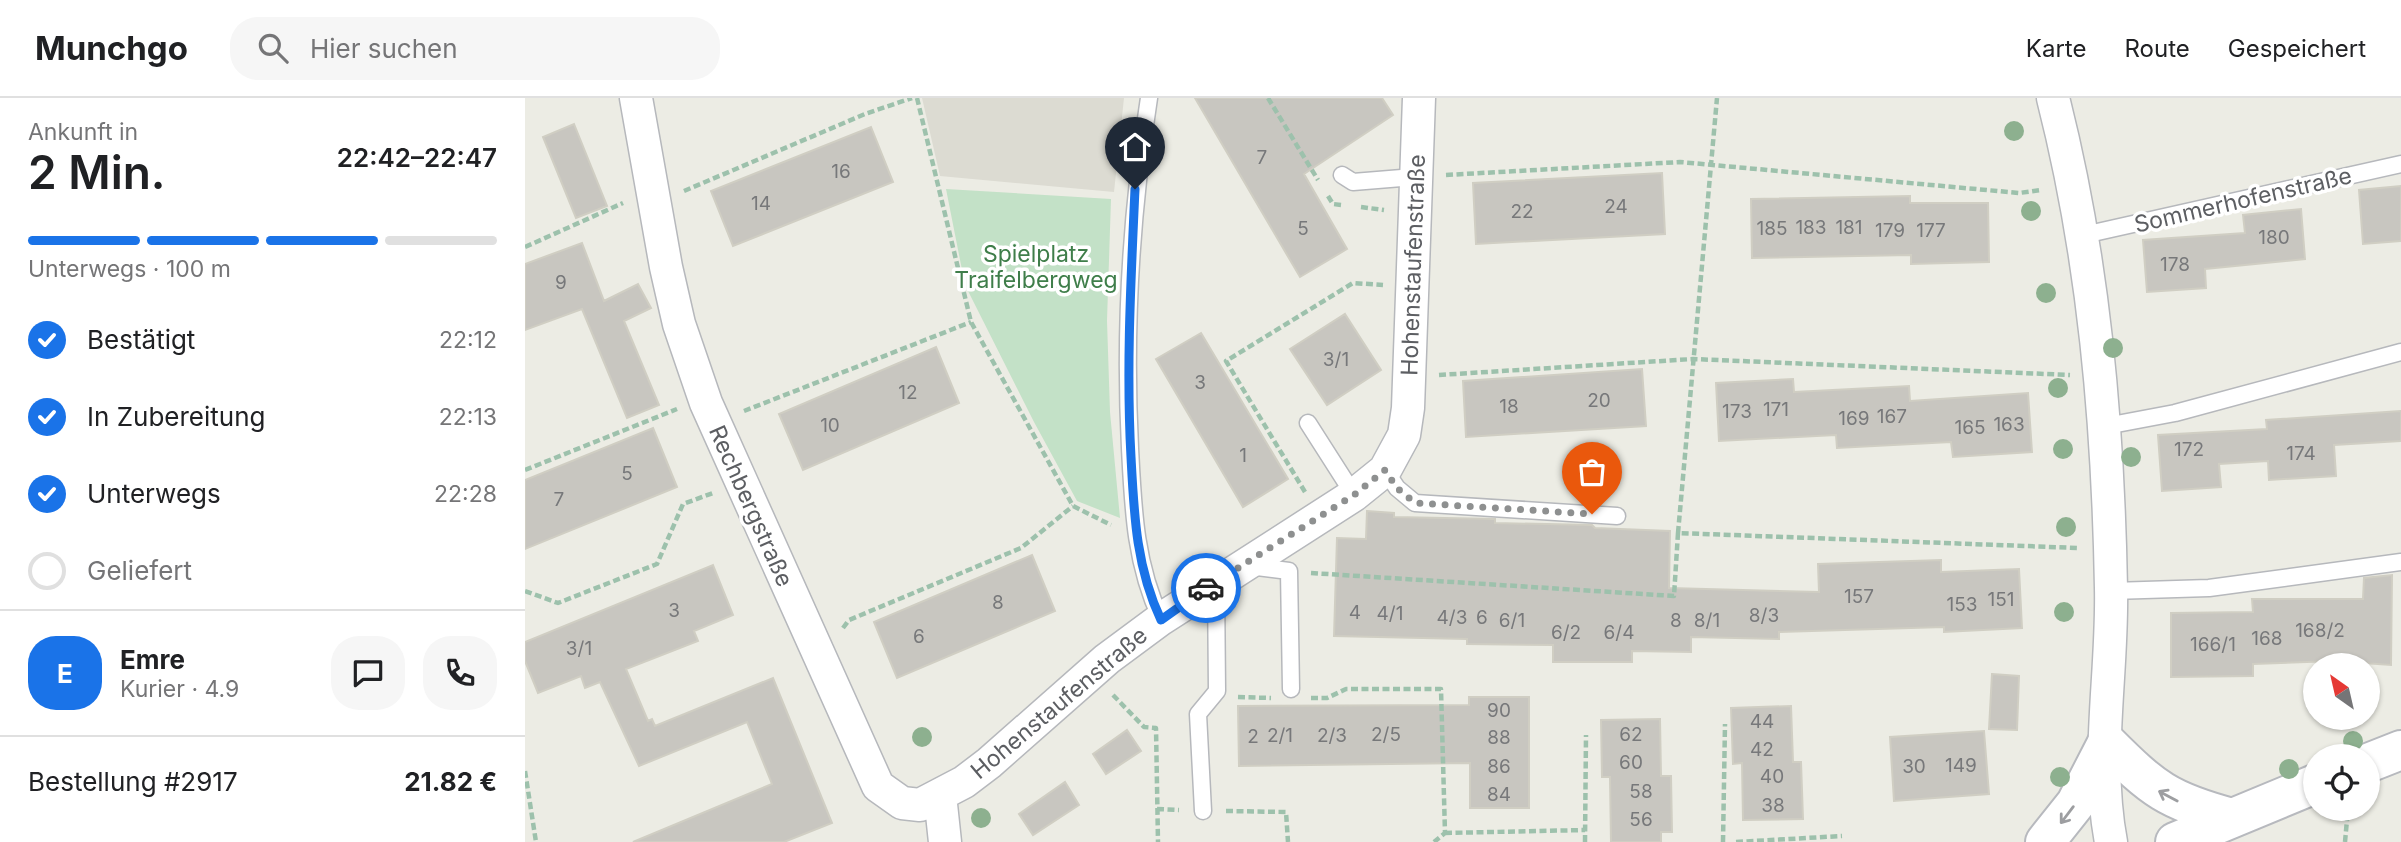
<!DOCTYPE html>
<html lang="de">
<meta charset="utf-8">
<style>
:root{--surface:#fff;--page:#f6f6f6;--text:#202124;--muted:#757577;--line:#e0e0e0;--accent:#1a73e8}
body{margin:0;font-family:Inter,sans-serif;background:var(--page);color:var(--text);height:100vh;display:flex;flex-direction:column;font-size:26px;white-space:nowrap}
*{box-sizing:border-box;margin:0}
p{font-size:23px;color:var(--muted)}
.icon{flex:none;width:38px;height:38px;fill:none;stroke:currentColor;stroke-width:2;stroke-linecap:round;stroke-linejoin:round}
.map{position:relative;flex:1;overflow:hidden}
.sheet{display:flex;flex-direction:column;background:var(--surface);width:525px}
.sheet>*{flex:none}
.needle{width:46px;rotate:326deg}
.controls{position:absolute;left:1778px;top:555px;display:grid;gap:14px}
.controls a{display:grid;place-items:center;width:77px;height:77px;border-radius:50%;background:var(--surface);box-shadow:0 2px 5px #0004;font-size:35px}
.pin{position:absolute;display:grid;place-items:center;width:60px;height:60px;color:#fff;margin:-72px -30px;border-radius:50% 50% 50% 0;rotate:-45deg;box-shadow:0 0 7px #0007}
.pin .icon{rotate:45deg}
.courier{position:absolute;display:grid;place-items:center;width:70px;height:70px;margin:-35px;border:5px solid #1a73e8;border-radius:50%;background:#fff;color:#222;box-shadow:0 2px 9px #0007}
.head em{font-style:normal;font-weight:600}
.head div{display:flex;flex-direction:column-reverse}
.head{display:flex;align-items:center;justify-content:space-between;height:119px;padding:0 28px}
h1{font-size:46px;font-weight:600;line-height:52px}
.bar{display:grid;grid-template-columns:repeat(4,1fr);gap:10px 7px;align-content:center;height:84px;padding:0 28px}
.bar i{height:9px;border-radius:5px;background:var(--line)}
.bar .current{background:var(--accent)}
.bar p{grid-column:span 4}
.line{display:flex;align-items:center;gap:18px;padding:0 28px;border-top:2px solid var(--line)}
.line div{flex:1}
.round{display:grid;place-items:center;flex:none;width:74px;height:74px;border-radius:28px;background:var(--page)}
ol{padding:0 28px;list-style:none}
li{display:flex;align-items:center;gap:21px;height:77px}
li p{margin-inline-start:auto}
li .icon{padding:7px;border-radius:50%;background:var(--accent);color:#fff;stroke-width:4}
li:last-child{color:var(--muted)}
li i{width:38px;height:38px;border:4px solid var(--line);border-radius:50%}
header{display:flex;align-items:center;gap:42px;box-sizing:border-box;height:98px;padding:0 35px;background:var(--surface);border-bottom:2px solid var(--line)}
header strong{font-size:33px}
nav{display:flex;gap:38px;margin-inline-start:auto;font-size:24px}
.search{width:490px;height:63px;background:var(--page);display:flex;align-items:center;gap:18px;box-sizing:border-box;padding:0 24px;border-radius:28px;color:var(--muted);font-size:26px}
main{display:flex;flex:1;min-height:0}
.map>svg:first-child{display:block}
</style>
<header>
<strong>Munchgo</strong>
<div class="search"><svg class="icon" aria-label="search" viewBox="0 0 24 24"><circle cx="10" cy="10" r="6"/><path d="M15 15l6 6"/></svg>Hier suchen</div>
<nav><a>Karte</a><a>Route</a><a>Gespeichert</a></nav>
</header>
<main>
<section class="sheet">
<div class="head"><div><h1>2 Min.</h1><p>Ankunft in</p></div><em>22:42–22:47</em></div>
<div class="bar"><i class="current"></i><i class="current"></i><i class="current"></i><i></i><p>Unterwegs · 100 m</p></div>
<ol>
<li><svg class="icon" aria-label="check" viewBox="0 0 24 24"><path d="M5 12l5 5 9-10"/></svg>Bestätigt<p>22:12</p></li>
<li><svg class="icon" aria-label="check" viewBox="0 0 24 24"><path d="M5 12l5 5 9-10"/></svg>In Zubereitung<p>22:13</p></li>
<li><svg class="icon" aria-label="check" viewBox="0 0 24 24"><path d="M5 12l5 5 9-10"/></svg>Unterwegs<p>22:28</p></li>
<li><i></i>Geliefert</li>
</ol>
<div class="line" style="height:126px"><b class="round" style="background:var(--accent);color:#fff">E</b><div><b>Emre</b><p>Kurier · 4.9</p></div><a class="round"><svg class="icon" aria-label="chat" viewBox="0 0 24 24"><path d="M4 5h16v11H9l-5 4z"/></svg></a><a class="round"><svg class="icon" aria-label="phone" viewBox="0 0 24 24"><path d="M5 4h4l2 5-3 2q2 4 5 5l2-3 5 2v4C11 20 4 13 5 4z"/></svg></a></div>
<div class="line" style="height:91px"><div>Bestellung #2917</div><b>21.82 €</b></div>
</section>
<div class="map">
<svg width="1876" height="744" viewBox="0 0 1876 744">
<rect width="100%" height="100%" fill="#ecece4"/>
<path fill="#dcdbd2" d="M397 0H599L589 94 415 78Z"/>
<path fill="#c3e1c7" d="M421 91 586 101 582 223 585 314 595 420 552 403 509 324 440 187Z"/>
<path fill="#c8c6c0" stroke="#d0cec3" stroke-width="2" d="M670 0H857L868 17 779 76 822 151 775 179Z
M49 26 82 108 51 120 18 39Z
M346 29 368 84 208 148 186 93Z
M1137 75 1140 136 951 146 948 85Z
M1876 88V143L1838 146 1834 92Z
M1385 98V105H1463L1464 164 1386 166V157L1227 160 1226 101Z
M1776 111 1780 161 1680 171 1681 190 1622 194 1618 142 1720 135 1718 117Z
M57 145 79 203 113 186 126 210 99 223 134 307 102 320 57 211 0 232V166Z
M820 216 856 272 802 307 765 251Z
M676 235 763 381 718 409 631 261Z
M411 249 434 305 278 372 254 316Z
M1117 271 1121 328 941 339 938 283Z
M1268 281 1269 294 1384 288 1385 303 1503 295 1507 354 1428 359 1426 344 1312 350 1311 337 1194 343 1191 285Z
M1876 313V343L1809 347 1811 378 1744 382 1743 363 1694 366 1696 389 1637 393 1633 337 1742 331 1741 322Z
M128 330 152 389 0 451V382Z
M842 413 869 415V419L970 421V425L1067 427 1070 430 1145 433 1144 490 1294 494 1293 466 1416 462V474L1494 471 1497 530 1419 534V529L1254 534V541L1166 539V554L1107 553V564H1028V547L942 546V541L809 538 812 440 841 441Z
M507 457 530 513 372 580 349 524Z
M188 467 208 517 169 533 173 543 101 571 123 623 127 621 130 628 248 580 307 725 259 744H108L247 686 222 624 114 668 75 584 60 590 56 578 13 595 0 563V544Z
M1867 477 1866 567 1809 563 1728 566V578L1646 579V515L1728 514 1727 501H1838L1839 480Z
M1467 576 1494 578 1492 632 1464 631Z
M944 599H1004V710H945V665L714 668 713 608 944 607Z
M1266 608 1268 664H1276L1278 721 1218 722 1217 665 1208 666 1206 610Z
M1135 621 1136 678H1146L1147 734H1136V744H1086L1085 679H1077L1076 622Z
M602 632 616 653 581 676 568 656Z
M1459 633 1464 696 1369 703 1365 639Z
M540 684 554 707 508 737 494 716Z"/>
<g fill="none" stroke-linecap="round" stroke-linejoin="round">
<defs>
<path id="lane" d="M624 0C606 115 599 234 605 350 608 410 610 466 636 521
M817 77 828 84 889 79
M1559 137 1876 66
M783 325 829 397
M1581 328 1650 315 1876 254
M860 372 872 390 890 405 1092 418
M724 468 764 473 766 591
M1587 493 1684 490 1876 464
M678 713 673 616 692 593 691 484"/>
<path id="street" d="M111 0 141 169 154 226 181 305 353 688 377 705 395 707 439 684 464 665 582 561 636 521 829 397 860 372 879 337 883 310 894 0
M1528 0C1569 161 1583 324 1586 490 1588 574 1570 661 1586 744
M415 697 420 744"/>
<path id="secondary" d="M1843 665 1876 652
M1520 744 1551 705 1582 645C1628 691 1643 703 1707 720
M1650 744 1790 686"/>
</defs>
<use href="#lane" stroke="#b6b8bc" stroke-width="19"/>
<use href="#street" stroke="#b6b8bc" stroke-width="35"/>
<use href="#secondary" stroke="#b7b9be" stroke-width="42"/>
<path stroke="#9dc1ac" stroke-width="4.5" stroke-dasharray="7 3.5" stroke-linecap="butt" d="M392 0 446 224 548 408 586 427
M743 0 793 82
M921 77 1155 64 1494 95 1516 92
M159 93 340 16 387 0
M803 98 808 106 817 107
M836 109 859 112
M0 149 98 105
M914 277 1168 261 1545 277
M219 313 446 224
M0 372 152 311
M780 394 701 263 828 185 858 187
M1153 435 1192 0
M786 475 1149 498 1153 435 1553 450
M0 493 33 505 132 466 158 406 188 395
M318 530 324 522 496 450 548 408
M588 597 619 629 631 630 633 744
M713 599 746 600
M786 600H802L821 591H916L920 735 909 744
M0 673 11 744
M632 711 654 712
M701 713 761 714 763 744
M1813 715 1824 710
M920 735 1060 732
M1060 744 1061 637
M1198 744 1200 626
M1211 744 1317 738
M1820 744 1823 711"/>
<use href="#lane" stroke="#fff" stroke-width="16"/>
<use href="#street" stroke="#fff" stroke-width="32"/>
<use href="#secondary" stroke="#fff" stroke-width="38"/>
</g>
<g fill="#8db08f">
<circle cx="1489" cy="33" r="10"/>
<circle cx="1506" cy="113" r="10"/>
<circle cx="1521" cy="195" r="10"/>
<circle cx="1588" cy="250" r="10"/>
<circle cx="1533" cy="290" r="10"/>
<circle cx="1538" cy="351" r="10"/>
<circle cx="1606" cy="359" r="10"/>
<circle cx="1541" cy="429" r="10"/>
<circle cx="1539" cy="514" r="10"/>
<circle cx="397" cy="639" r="10"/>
<circle cx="1828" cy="643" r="10"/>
<circle cx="1764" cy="671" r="10"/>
<circle cx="1535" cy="679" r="10"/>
<circle cx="456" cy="720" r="10"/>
</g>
<defs><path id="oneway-shaft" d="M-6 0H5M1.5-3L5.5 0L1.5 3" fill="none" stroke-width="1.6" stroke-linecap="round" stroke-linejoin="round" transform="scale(1.75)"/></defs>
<g stroke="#9d9ea1">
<use href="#oneway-shaft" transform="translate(1643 698) rotate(-152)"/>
<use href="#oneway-shaft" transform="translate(1542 717) rotate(127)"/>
</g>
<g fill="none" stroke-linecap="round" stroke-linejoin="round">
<path stroke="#8e9090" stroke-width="7" stroke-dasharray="0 12.6" d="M681 490 829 397 860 372 872 390 890 405 1067 416"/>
<path stroke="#1a73e8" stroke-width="9" d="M610 91C606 180 601 270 606 359 609 416 611 469 636 522L681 490"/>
</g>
<g text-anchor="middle" stroke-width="7" stroke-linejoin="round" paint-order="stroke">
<g font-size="19" fill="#77787a">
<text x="737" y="66">7</text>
<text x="316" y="80">16</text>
<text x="236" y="112">14</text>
<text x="1091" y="115">24</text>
<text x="997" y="120">22</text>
<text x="1286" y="136">183</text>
<text x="1324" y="136">181</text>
<text x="778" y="137">5</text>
<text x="1247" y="137">185</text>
<text x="1365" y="139">179</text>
<text x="1406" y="139">177</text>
<text x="1749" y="146">180</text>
<text x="1650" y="173">178</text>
<text x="36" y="191">9</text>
<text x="811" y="268">3/1</text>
<text x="675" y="291">3</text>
<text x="383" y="301">12</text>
<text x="1074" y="309">20</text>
<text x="984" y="315">18</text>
<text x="1251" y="318">171</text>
<text x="1212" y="320">173</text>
<text x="1367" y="325">167</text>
<text x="1329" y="327">169</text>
<text x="1484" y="333">163</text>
<text x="305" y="334">10</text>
<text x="1445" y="336">165</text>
<text x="1664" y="358">172</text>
<text x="1776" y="362">174</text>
<text x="718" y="364">1</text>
<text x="102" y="382">5</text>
<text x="34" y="408">7</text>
<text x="1334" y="505">157</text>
<text x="1476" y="508">151</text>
<text x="473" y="511">8</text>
<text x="1437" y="513">153</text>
<text x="149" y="519">3</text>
<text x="830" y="521">4</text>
<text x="865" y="522">4/1</text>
<text x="1239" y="524">8/3</text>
<text x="927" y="526">4/3</text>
<text x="957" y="526">6</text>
<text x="987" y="529">6/1</text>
<text x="1151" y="529">8</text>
<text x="1182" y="529">8/1</text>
<text x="1795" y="539">168/2</text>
<text x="1041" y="541">6/2</text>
<text x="1094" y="541">6/4</text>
<text x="394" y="545">6</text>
<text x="1742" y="547">168</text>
<text x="1688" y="553">166/1</text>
<text x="54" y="557">3/1</text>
<text x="974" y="619">90</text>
<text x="1237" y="630">44</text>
<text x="861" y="643">2/5</text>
<text x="1106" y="643">62</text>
<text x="755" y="644">2/1</text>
<text x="807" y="644">2/3</text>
<text x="728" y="645">2</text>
<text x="974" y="646">88</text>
<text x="1237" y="658">42</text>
<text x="1106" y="671">60</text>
<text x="1436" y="674">149</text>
<text x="974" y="675">86</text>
<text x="1389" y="675">30</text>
<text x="1247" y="685">40</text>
<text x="1116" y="700">58</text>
<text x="974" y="703">84</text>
<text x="1248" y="714">38</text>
<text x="1116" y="728">56</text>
</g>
<g font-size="23" fill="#5c5e62" stroke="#fff">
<text transform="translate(1718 102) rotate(-13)" y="8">Sommerhofenstraße</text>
<text transform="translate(888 167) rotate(-88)" y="8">Hohenstaufenstraße</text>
<text transform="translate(226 408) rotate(66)" y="8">Rechbergstraße</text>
<text transform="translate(534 605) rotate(-40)" y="8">Hohenstaufenstraße</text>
</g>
<g font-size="23" fill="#3f7e4a" stroke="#fff">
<text x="511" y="164">Spielplatz<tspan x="511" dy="26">Traifelbergweg</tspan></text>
</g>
</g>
</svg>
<div class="controls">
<a><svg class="needle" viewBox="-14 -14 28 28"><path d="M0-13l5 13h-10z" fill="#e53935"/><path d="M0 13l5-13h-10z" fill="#757577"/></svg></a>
<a><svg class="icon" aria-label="locate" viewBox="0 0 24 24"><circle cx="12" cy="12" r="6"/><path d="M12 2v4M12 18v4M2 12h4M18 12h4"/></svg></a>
</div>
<div class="pin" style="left:1067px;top:416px;background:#ea580c"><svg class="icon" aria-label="bag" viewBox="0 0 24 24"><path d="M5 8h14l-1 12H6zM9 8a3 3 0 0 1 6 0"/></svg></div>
<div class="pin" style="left:610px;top:91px;background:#1f2937"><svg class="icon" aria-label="home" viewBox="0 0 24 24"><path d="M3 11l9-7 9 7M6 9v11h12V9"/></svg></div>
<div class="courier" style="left:681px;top:490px"><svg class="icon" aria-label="car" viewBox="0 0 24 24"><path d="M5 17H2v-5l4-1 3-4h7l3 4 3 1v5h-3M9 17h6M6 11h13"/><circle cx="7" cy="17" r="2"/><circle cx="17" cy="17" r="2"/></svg></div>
</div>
</main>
